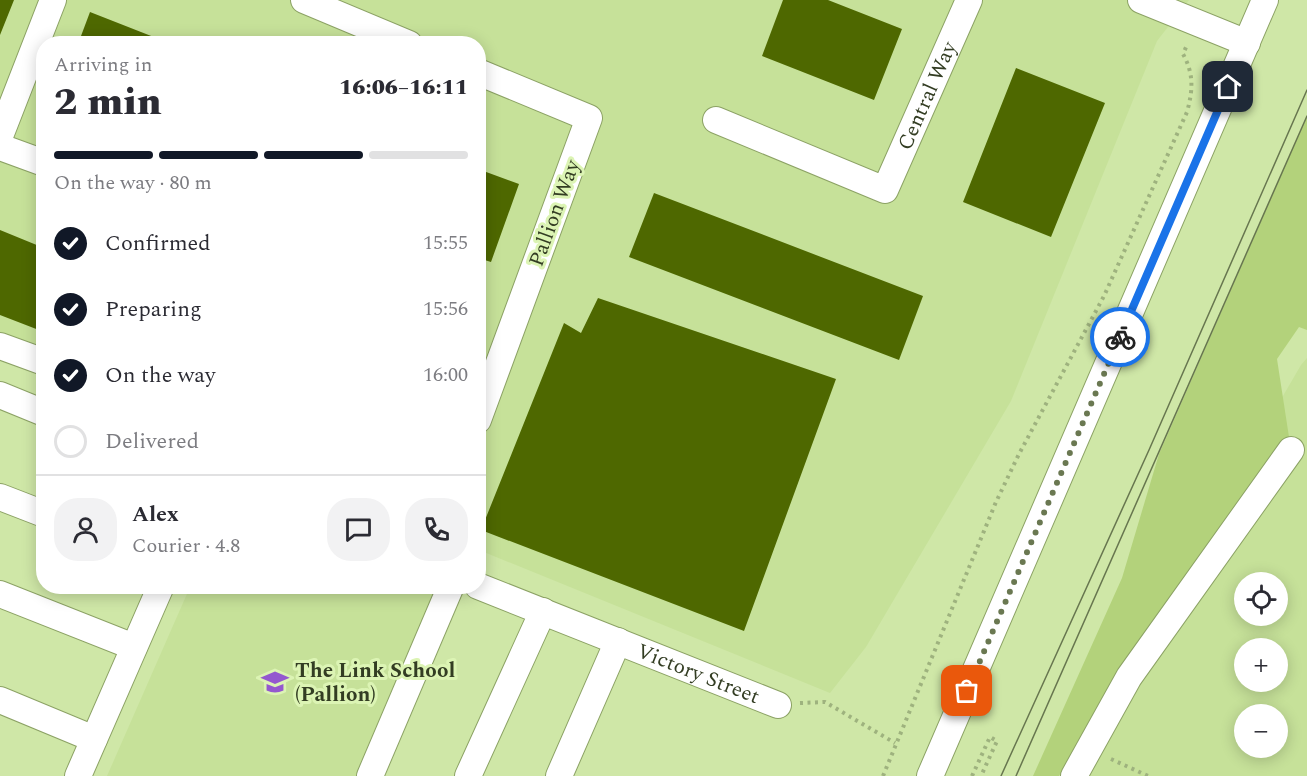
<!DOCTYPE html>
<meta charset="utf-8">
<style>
:root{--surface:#fff;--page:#f2f2f3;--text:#2b2b33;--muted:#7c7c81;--line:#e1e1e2;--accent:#111827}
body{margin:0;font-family:Spectral,serif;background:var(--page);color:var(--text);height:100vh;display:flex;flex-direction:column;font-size:22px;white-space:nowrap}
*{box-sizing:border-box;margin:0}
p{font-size:20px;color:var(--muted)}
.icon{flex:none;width:33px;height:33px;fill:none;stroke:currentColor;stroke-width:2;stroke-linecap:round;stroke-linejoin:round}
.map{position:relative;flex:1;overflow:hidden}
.details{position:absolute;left:36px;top:36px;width:450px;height:558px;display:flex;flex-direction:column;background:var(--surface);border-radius:24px;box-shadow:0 3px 15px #0003}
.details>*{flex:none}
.fabs{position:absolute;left:1234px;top:572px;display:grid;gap:12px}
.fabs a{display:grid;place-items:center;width:54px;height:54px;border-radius:50%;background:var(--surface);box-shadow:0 3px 15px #0003;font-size:30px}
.pin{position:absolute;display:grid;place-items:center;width:51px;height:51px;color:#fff;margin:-26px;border-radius:12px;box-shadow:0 3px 9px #0006}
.courier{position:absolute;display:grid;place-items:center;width:60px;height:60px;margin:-30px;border:4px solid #1a73e8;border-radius:50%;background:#fff;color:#222;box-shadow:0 2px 8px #0007}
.overview em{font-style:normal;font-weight:800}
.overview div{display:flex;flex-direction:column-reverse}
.overview{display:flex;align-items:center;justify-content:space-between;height:102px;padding:0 18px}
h1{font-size:39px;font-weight:800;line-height:45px}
.bar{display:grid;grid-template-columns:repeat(4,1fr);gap:9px 6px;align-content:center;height:72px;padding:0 18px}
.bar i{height:8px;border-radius:4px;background:var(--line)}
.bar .selected{background:var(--accent)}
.bar p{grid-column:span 4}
.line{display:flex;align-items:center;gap:15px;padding:0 18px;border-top:2px solid var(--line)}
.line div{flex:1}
.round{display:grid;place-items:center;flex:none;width:63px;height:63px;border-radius:24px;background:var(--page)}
ol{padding:0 18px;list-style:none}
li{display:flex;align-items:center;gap:18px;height:66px}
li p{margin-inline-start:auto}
li .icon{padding:6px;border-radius:50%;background:var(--accent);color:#fff;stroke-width:4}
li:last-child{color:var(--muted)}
li i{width:33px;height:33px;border:3px solid var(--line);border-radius:50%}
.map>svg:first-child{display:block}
</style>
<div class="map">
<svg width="1307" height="776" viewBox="0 0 1307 776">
<rect width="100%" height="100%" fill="#cfe7a7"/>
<path fill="#c6e199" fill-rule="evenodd" d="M0 0H1189L1157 41 1011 401 866 647 830 693 479 550 478 44H44L43 373 0 355Z
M1307 358V776H1062L1301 365ZM1245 582H1278V615H1245ZM1245 648H1278V681H1245ZM1245 714H1278V747H1245Z
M437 586 362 776H107L190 587Z"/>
<path fill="#b3d27b" d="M1307 116V330L1299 327 1277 359 1291 450 1109 695 1059 776H1033L1122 578 1159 454Z"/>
<path fill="#4e6800" d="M0 0H14L0 35Z
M783 0H828L902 29 874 100 762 56Z
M90 12 169 43V44H78Z
M1016 68 1105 103 1051 237 963 202Z
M478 169 519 184 491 262 478 258Z
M654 193 923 296 899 360 629 257Z
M0 230 44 248V332L0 315Z
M598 298 836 379 744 631 481 530 564 323 581 333Z"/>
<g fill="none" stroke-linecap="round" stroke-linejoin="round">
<defs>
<g id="minor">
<path d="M304 0 409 44"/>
<path d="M1141 0 1247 43"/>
<path d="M478 72 589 118 478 420"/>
<path id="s1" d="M716 120 885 190 969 0"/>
<path d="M0 136 53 0"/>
<path d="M0 147 44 163"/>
<path d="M0 346 44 362"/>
<path d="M0 395 44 413"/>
<path d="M0 497 44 514"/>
<path id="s2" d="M478 586 778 705"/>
<path d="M0 594 134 647"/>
<path d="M0 700 94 739"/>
<path d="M78 776 161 586"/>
<path d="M370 776 451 586"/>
<path d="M468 776 543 611"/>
<path d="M559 776 618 641"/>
<path d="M930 776 1265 0"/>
<path d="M1074 776 1129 677 1291 450"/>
</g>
</defs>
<use href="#minor" stroke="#8ca265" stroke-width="28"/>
<path stroke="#9eb27e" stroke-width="4" stroke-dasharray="3 4.5" stroke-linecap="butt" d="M800 703 825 702 895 743
M1111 759 1148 776
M883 776 996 502 1019 454 1104 296 1187 112C1193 90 1194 74 1183 54L1187 45
M972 776 990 737 997 741 981 776"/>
<use href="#minor" stroke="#fff" stroke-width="26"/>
<path stroke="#67764f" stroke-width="1.5" d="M1001 776 1149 450 1307 90
M1016 776 1307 116"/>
</g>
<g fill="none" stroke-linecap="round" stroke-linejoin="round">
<path stroke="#6a7851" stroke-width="6" stroke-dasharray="0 10.8" d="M967 691 1120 337"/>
<path stroke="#1a73e8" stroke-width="8" d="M1120 337 1228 87"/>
</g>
<defs>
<symbol id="school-bare" viewBox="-9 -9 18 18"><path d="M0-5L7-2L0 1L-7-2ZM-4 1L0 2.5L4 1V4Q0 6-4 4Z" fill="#9458cf" stroke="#dcf4b4" stroke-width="2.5" paint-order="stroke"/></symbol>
</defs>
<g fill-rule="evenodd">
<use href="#school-bare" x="256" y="663" width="38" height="38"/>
</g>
<g text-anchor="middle" stroke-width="6" stroke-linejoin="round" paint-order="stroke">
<g font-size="21" fill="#333d23" stroke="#dcf4b4">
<text dy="7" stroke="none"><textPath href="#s1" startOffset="286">Central Way</textPath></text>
<text transform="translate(554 213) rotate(-70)" y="7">Pallion Way</text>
<text dy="7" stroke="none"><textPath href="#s2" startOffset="237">Victory Street</textPath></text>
</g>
<g font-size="21" font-weight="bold" fill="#333d23" stroke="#dcf4b4" text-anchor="start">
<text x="295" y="677">The Link School<tspan x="295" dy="24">(Pallion)</tspan></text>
</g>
</g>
</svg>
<div class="fabs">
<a><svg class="icon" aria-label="locate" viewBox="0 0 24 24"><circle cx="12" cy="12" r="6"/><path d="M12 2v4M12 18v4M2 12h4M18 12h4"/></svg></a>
<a>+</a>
<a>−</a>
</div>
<div class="pin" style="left:967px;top:691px;background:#ea580c"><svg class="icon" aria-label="bag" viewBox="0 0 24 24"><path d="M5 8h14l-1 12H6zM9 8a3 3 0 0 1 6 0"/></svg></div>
<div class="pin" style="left:1228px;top:87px;background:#1f2937"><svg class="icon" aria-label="home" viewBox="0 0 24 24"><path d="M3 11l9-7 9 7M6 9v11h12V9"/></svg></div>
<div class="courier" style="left:1120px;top:337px"><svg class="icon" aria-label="bike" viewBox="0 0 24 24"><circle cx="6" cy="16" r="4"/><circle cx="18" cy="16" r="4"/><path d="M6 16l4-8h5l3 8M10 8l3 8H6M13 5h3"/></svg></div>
<section class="details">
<div class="overview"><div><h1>2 min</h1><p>Arriving in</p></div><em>16:06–16:11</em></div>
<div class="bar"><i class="selected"></i><i class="selected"></i><i class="selected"></i><i></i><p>On the way · 80 m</p></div>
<ol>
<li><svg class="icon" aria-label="check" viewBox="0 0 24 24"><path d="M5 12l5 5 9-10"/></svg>Confirmed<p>15:55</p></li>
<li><svg class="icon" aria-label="check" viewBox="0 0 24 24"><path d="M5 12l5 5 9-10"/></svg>Preparing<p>15:56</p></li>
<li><svg class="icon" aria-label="check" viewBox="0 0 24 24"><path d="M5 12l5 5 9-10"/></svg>On the way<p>16:00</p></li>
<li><i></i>Delivered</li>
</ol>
<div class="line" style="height:108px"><a class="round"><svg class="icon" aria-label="person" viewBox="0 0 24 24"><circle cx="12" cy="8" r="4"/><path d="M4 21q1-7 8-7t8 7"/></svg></a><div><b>Alex</b><p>Courier · 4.8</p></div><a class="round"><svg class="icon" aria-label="chat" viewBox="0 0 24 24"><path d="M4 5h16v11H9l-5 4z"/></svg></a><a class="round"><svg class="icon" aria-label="phone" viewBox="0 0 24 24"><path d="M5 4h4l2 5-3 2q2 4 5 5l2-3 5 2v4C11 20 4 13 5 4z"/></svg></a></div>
</section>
</div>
